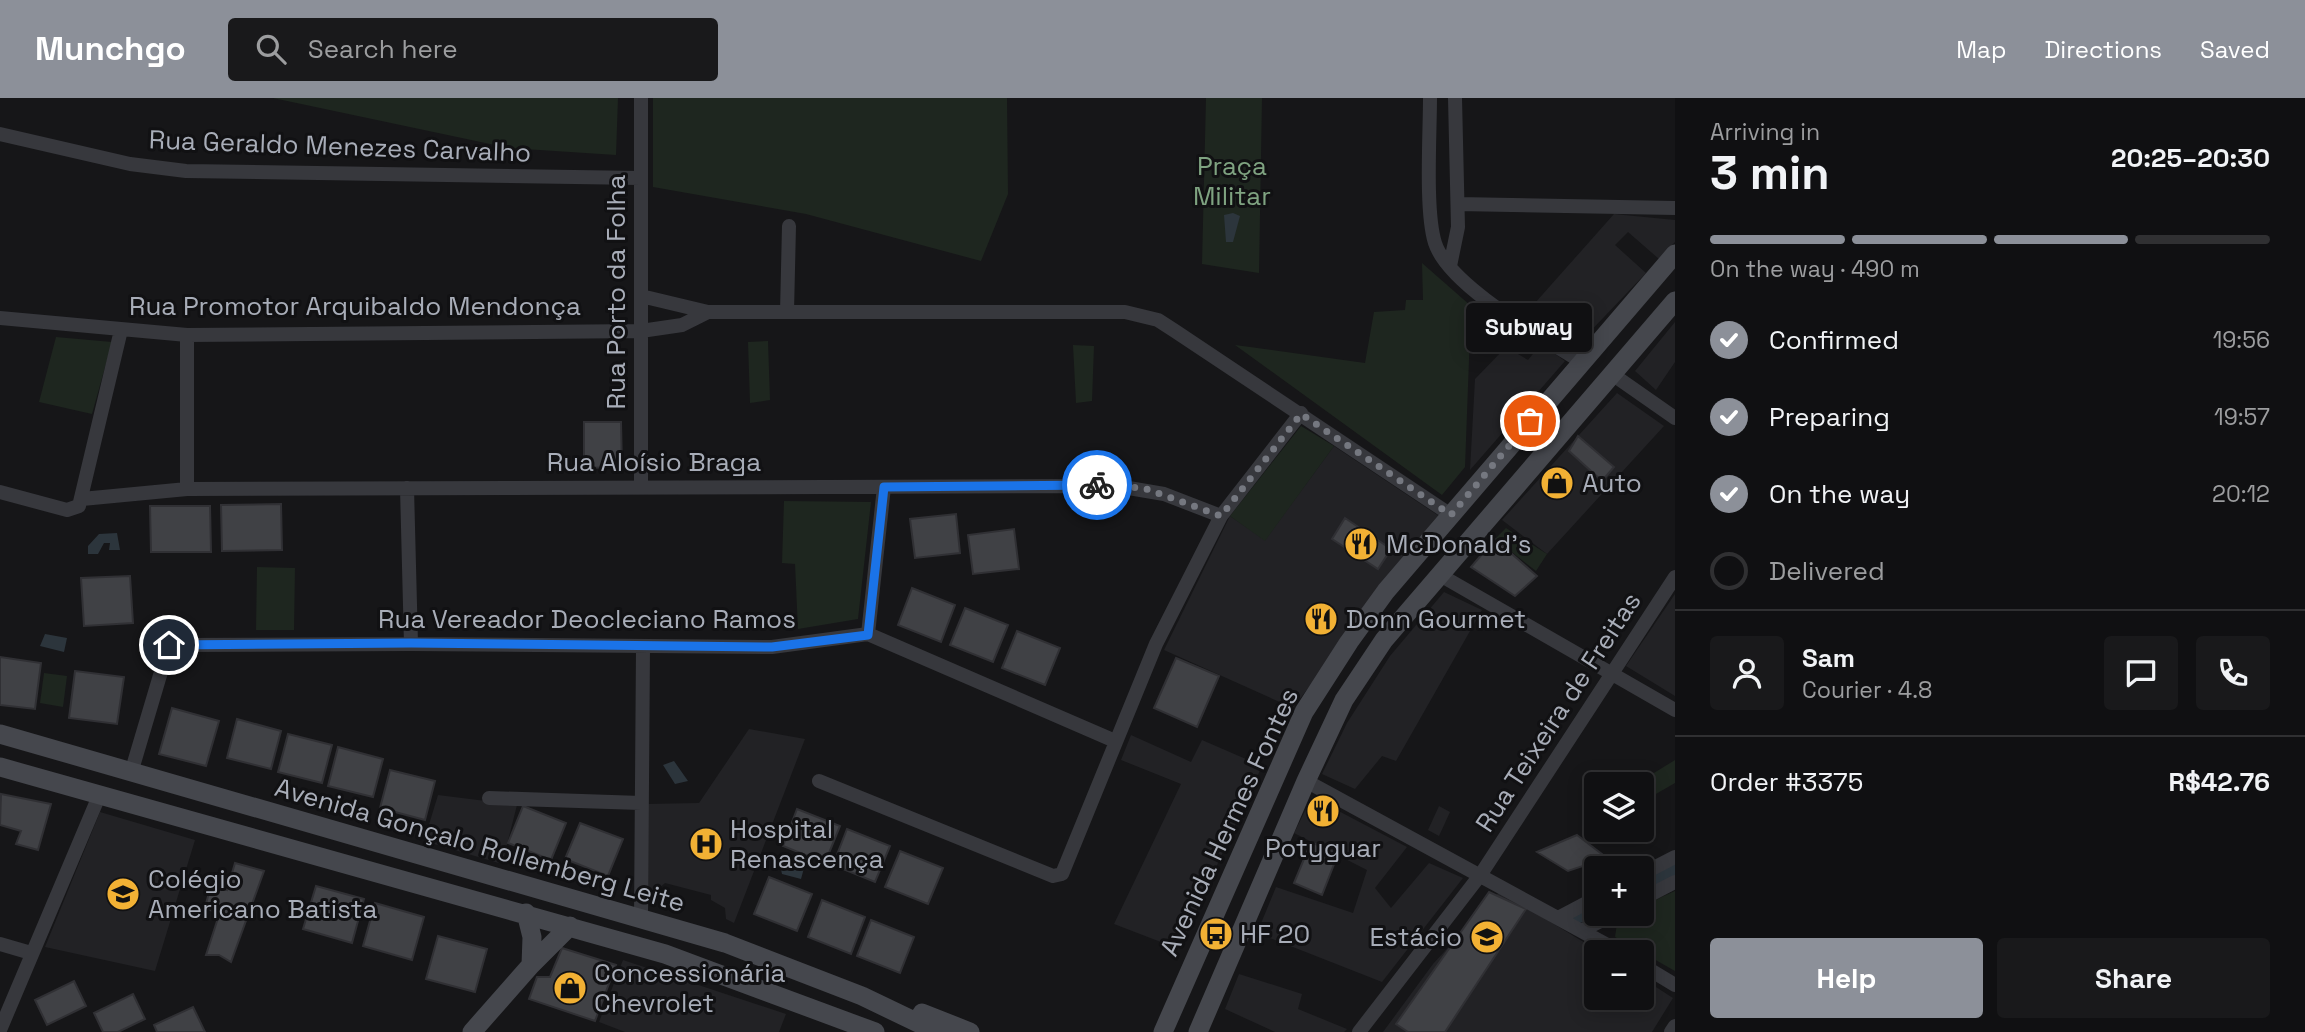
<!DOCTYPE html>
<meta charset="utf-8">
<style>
:root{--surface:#101012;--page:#19191b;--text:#f1f3f6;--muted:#9c9d9f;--line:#303032;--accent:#8c9099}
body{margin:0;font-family:"Space Grotesk",sans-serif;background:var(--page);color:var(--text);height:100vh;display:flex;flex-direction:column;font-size:26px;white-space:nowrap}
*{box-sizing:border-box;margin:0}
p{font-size:23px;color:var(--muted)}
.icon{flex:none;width:38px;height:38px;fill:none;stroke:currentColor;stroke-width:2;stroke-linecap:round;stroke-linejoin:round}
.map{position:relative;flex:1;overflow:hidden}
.drawer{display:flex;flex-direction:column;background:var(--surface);width:630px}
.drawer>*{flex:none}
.fabs{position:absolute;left:1584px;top:674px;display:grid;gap:14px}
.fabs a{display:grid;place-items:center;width:70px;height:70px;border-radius:7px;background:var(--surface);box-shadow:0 4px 18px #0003,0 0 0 2px var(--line);font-size:35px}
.pin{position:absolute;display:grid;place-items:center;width:60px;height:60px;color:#fff;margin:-30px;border:4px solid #fff;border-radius:50%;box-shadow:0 2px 7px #0007}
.courier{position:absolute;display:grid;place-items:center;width:70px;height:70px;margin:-35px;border:5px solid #1a73e8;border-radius:50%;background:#fff;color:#222;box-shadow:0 2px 9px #0007}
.bubble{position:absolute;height:49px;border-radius:7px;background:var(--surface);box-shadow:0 4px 18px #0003,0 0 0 2px var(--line);font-size:23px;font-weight:600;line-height:49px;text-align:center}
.summary em{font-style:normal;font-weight:600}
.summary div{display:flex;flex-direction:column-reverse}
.summary{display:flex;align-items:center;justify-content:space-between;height:119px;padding:0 35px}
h1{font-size:46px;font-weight:600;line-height:52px}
.bar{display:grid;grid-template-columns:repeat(4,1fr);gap:10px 7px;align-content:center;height:84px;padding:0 35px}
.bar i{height:9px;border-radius:5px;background:var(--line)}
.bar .on{background:var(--accent)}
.bar p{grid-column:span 4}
.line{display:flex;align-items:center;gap:18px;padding:0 35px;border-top:2px solid var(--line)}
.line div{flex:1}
.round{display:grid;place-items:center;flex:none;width:74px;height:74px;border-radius:7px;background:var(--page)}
ol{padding:0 35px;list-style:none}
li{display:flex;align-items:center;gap:21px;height:77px}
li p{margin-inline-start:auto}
li .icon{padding:7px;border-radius:50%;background:var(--accent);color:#fff;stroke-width:4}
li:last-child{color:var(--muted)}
li i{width:38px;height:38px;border:4px solid var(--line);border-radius:50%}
.action{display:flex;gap:14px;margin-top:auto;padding:14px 35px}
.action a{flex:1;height:80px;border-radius:7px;background:var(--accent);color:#fff;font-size:28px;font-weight:600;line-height:80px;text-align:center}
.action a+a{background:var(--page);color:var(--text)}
header{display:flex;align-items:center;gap:42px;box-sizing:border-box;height:98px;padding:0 35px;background:var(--accent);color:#fff}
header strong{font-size:33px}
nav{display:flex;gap:38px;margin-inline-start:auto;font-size:24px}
.search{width:490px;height:63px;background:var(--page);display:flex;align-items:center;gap:18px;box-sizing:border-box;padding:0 24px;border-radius:7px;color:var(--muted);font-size:26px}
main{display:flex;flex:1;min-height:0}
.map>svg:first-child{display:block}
</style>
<header>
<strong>Munchgo</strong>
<div class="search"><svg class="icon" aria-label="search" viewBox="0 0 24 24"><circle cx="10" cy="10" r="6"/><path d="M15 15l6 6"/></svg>Search here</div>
<nav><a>Map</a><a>Directions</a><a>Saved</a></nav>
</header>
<main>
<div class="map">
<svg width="1675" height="934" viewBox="0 0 1675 934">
<rect width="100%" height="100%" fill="#161618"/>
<path fill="#222225" d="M1614 116 1675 122V144L1659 161 1628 134 1615 147 1646 175 1583 241 1535 205Z
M1675 224V264L1656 292 1635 273Z
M1541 246 1565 263 1470 372 1475 281 1506 249 1528 262Z
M1617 295 1664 328 1547 456 1502 422Z
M1334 348 1439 418 1293 610 1164 552 1230 418 1265 442Z
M1444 494 1482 512 1396 663 1382 658 1355 691 1322 676 1347 625 1390 558Z
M1675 496V598L1626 568Z
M749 631 805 641 734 825 726 821 725 810 711 802V797L665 785 656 793 646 791 647 706 699 705Z
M1131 637 1191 664 1202 642 1262 668 1179 851 1114 826 1181 686 1121 662Z
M438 697 517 707 502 766 424 743Z
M1312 699 1407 749 1375 790 1391 810 1429 765 1463 780 1382 884 1257 835 1276 789 1353 815 1367 772 1294 735Z
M1439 708 1450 714 1439 738 1428 732Z
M100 714 195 742 155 873 45 849Z
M1500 793 1600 854H1596V900H1642V880L1673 900 1652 934H1383L1433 866Z
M623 862 786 916 779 934H625L599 924Z
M1239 876 1302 896 1298 911 1347 931 1344 934H1275L1225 911Z"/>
<path fill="#1e261f" d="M273 0H618L616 57 509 50Z
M653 0H1007L1008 96 981 163 806 116 653 89Z
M1206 0H1262L1259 175 1202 166Z
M1422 165 1471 208 1465 369 1442 397 1235 247 1365 265 1374 214 1405 212 1406 202H1423Z
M56 239 112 244 92 316 39 304Z
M768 243 770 302 750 305 748 244Z
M1073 247 1094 248 1092 303 1076 305Z
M1301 328 1334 348 1265 443 1230 418Z
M784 403 871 404 858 521 798 531 795 466 782 465Z
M1506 430 1547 456 1536 473 1495 441Z
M257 469 295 470 294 532H256Z
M44 575 67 578 63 609 40 605Z
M1675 662V685L1642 704V686H1636Z
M1675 793V873L1615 839 1618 819 1642 816V808Z"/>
<path fill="#2c353c" d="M1233 115 1240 118 1233 144H1226L1224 117Z
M117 435 120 452H109L110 445H104L98 456H88V448L99 436Z
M45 536 67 540 64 554 40 548Z
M674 663 688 683 675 686 663 667Z
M786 761 804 770 801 781 782 776 780 767Z"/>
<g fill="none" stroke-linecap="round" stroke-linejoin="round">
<path stroke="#2c353c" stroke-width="16" d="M1642 787 1675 770
M1579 817 1596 809"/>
</g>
<path fill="#404145" stroke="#303034" stroke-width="2" d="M584 324H621L622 369 584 370Z
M1578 338 1614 369 1602 383 1569 353Z
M281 406 282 452 222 453 221 407Z
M150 408H210L211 454H151Z
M956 416 960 455 915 460 910 421Z
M1345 420 1391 451 1378 471 1332 441Z
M1014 431 1019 471 973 476 968 437Z
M1495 441 1537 478 1515 498 1471 469Z
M130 478 133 525 84 528 81 480Z
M912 490 955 507 941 544 898 527Z
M965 510 1008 527 993 564 950 547Z
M1017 533 1060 550 1045 587 1002 570Z
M0 559 41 565 35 611 0 607Z
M1176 560 1219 578 1197 629 1154 610Z
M75 573 124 579 117 626 69 620Z
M172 610 219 623 206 668 159 656Z
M237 621 281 633 271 671 227 660Z
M288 636 332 647 322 685 278 674Z
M338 649 383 661 373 699 328 688Z
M390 672 435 683 425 722 380 710Z
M1 696 51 706 38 752 16 746 21 733 0 727Z
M523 708 566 725 551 762 508 745Z
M797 711 840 728 825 765 783 748Z
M580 725 623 741 608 778 565 761Z
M847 731 890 748 875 784 833 767Z
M1577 737 1607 760 1568 773 1537 754Z
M1311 744 1338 756 1322 797 1294 785Z
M900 753 943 770 928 806 885 789Z
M235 765 264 773 231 864 219 857H206L219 817 205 809 211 788 227 792Z
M769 779 812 796 797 833 754 816Z
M316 788 364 801 352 845 303 831Z
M1489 794 1526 811 1445 934H1408L1396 926Z
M822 802 865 819 851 856 808 839Z
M375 805 424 819 412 862 363 848Z
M871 822 914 839 900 875 857 858Z
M438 838 487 851 475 894 426 881Z
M562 850 616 867 595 923 529 901 537 879H550Z
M74 883 86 908 47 927 35 902Z
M133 896 145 921 118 934H103L94 915Z
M193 909 205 934H157L154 927Z"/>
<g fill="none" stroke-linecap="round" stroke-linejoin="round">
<path stroke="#37383d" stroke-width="14" d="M1430 0C1430 37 1425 113 1435 145 1449 188 1542 239 1580 263
M0 36 130 66 186 73 640 80
M1458 106 1675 110
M1450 168 1458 129 1455 0
M641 198 708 214H1125L1158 222 1175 233 1451 417
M787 214 789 128
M0 220 187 237 641 233 682 227 708 214
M187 237V391
M1612 276 1675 320
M641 387V0
M407 390 411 546
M0 394 67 412 79 408 121 232
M82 401 187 391 1117 388 1164 396 1221 418
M1440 477 1675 612
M868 536 884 389
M131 675 169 547 411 546 772 549 868 536 1115 643
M819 683 1053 778 1062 776 1156 546 1221 418 1301 315
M1306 683 1620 854
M489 700 641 705
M1642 776 1675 759
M1642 801 1675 784
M641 819 643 550
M1560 819 1596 800
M1583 832 1614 816
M0 846 31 855
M1642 867 1675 887
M0 932 99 698
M1359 934 1481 776 1675 479
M1671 934 1675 928"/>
<path stroke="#45474d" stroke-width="19" d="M0 636 725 845 862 898 937 934
M0 669 665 856 875 934
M526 815 532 839 531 867
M922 915 970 934
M472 934 531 867 570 828
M1163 934 1304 614 1349 544 1386 493 1675 156
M1198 934 1306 683 1344 602 1384 542 1675 203"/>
</g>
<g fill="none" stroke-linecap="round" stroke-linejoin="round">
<path stroke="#757880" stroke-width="7" stroke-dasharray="0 12.6" d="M1097 387 1144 390 1221 418 1301 316 1451 417 1530 323"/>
<path stroke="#1a73e8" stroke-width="9" d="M169 547 411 545 772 549 868 537 884 389 1097 387"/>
</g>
<defs>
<symbol id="shop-disc" viewBox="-11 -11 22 22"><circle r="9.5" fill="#f2b134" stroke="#111113"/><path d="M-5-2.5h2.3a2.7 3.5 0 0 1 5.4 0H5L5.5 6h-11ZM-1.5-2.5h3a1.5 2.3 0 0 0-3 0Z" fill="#111"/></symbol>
<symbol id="restaurant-disc" viewBox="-11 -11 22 22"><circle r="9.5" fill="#f2b134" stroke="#111113"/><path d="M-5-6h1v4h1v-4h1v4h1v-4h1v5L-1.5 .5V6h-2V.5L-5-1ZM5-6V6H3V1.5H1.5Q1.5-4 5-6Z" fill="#111"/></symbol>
<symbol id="hospital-disc" viewBox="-11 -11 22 22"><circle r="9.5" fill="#f2b134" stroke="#111113"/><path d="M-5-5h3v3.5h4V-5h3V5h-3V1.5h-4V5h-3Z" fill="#111"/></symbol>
<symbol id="school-disc" viewBox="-11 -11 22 22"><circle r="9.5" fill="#f2b134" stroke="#111113"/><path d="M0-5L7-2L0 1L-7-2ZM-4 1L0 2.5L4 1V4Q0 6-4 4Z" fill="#111"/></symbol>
<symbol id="bus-disc" viewBox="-11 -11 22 22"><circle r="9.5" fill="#f2b134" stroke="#111113"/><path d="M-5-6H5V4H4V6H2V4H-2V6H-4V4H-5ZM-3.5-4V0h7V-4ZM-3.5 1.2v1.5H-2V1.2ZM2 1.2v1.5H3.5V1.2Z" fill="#111"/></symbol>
<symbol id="university-disc" viewBox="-11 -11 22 22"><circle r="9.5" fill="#f2b134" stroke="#111113"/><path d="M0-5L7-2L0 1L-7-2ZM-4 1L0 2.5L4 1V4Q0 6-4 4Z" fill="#111"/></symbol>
</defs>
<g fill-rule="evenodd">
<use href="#shop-disc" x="1538" y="366" width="38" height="38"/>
<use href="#restaurant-disc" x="1342" y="427" width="38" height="38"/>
<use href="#restaurant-disc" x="1302" y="502" width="38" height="38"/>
<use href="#restaurant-disc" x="1304" y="694" width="38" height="38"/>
<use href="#hospital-disc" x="687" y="727" width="38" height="38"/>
<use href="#school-disc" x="104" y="777" width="38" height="38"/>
<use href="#bus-disc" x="1197" y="817" width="38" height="38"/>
<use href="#university-disc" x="1468" y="820" width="38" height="38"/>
<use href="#shop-disc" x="551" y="871" width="38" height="38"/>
</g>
<g text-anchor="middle" stroke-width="6" stroke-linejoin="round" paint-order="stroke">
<g font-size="26" fill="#a8adb8" stroke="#111113">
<text transform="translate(340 48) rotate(2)" y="9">Rua Geraldo Menezes Carvalho</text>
<text transform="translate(616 194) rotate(-90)" y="9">Rua Porto da Folha</text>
<text x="355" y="217">Rua Promotor Arquibaldo Mendonça</text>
<text x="654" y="373">Rua Aloísio Braga</text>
<text x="587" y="530">Rua Vereador Deocleciano Ramos</text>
<text transform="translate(1558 614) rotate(-57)" y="9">Rua Teixeira de Freitas</text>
<text transform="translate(1229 724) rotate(-65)" y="9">Avenida Hermes Fontes</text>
<text transform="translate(480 747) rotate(16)" y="9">Avenida Gonçalo Rollemberg Leite</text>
</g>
<g font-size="26" fill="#7fa381" stroke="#111113">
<text x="1232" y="77">Praça<tspan x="1232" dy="30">Militar</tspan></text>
</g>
<g font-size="26" fill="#a8adb8" stroke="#111113" text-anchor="start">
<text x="1582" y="394">Auto</text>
<text x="1386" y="455">McDonald's</text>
<text x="1346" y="530">Donn Gourmet</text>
<text x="730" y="740">Hospital<tspan x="730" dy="30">Renascença</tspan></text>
<text x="1323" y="759" text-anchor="middle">Potyguar</text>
<text x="148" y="790">Colégio<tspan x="148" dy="30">Americano Batista</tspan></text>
<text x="1240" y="845">HF 20</text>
<text x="1462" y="848" text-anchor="end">Estácio</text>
<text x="594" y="884">Concessionária<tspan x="594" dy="30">Chevrolet</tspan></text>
</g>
</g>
</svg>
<div class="fabs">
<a><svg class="icon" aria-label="layers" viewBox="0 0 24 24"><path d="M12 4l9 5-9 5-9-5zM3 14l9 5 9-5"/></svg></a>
<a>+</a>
<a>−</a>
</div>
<div class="pin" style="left:1530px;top:323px;background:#ea580c"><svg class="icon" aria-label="bag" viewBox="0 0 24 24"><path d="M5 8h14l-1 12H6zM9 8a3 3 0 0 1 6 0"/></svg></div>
<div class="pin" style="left:169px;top:547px;background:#1f2937"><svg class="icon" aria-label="home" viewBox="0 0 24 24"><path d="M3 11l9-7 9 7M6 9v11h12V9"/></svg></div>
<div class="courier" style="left:1097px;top:387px"><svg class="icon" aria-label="bike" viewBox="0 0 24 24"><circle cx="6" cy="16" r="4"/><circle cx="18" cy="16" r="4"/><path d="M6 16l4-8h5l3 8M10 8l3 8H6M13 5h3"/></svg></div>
<div class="bubble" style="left:1466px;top:205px;width:126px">Subway</div>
</div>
<section class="drawer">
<div class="summary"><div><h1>3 min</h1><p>Arriving in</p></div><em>20:25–20:30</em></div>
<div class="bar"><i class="on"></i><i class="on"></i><i class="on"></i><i></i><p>On the way · 490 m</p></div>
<ol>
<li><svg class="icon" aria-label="check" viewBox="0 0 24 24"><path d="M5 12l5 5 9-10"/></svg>Confirmed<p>19:56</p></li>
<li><svg class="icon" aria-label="check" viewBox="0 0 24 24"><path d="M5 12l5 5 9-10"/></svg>Preparing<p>19:57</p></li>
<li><svg class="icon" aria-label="check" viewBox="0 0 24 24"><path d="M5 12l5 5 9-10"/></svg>On the way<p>20:12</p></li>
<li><i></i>Delivered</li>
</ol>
<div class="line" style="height:126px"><a class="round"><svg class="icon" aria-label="person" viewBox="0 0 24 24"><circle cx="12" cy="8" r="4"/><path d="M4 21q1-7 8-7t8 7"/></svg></a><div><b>Sam</b><p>Courier · 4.8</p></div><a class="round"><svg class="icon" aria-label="chat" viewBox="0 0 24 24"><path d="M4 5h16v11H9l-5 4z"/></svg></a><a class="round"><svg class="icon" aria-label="phone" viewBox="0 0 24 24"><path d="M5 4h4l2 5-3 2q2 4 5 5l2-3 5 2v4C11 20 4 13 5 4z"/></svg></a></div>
<div class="line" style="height:91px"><div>Order #3375</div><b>R$42.76</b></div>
<div class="action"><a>Help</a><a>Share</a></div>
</section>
</main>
